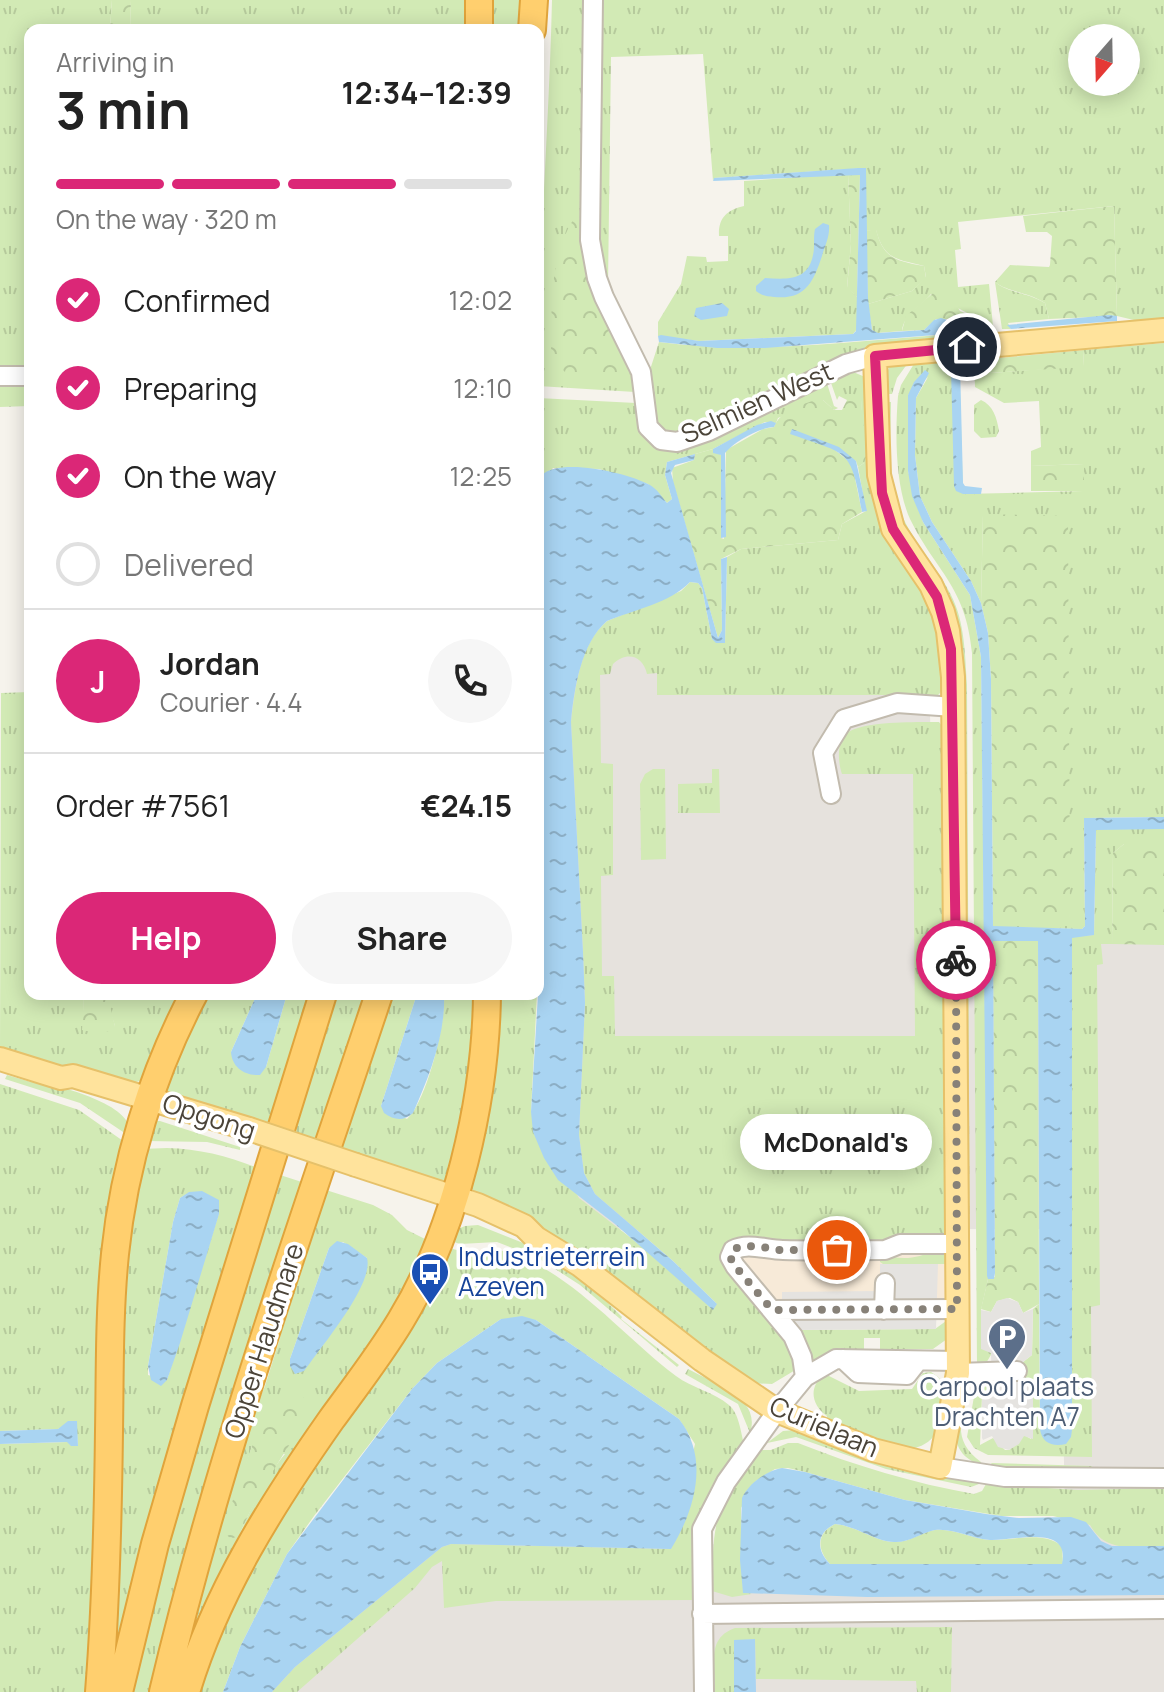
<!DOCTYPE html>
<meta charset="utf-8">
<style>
:root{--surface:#fff;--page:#f6f6f6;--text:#222;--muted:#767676;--line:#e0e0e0;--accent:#db2777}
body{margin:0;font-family:Manrope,sans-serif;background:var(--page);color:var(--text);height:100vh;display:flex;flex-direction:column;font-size:30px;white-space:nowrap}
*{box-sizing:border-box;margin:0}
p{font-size:26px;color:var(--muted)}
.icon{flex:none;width:44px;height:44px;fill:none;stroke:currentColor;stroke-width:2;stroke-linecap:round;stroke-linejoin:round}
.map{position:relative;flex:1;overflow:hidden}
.sheet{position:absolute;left:24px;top:24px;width:520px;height:976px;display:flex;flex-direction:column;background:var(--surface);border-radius:16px;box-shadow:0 4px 20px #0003}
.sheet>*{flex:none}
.needle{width:52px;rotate:200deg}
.fabs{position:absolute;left:1068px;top:24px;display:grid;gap:16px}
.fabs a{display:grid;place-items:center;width:72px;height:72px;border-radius:50%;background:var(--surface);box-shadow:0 4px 20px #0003;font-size:40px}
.pin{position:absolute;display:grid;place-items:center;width:68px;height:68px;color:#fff;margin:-34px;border:4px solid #fff;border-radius:50%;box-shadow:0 2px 8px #0007}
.courier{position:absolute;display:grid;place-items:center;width:80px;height:80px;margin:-40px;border:6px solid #db2777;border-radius:50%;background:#fff;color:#222;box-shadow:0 2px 10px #0007}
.bubble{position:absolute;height:56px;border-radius:28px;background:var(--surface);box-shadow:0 4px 20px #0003;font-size:26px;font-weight:700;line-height:56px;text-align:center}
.head em{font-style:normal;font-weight:700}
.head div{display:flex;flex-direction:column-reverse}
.head{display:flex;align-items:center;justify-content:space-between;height:136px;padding:0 32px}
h1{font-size:52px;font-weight:700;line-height:60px}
.bar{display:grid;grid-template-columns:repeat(4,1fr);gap:12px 8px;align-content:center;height:96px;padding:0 32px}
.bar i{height:10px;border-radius:6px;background:var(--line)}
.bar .current{background:var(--accent)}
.bar p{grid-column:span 4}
.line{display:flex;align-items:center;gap:20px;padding:0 32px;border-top:2px solid var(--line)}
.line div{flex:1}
.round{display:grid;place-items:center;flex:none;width:84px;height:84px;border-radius:42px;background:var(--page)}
ol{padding:0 32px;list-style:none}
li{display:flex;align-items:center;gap:24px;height:88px}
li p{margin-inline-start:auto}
li .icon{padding:8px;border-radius:50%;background:var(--accent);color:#fff;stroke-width:4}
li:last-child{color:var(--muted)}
li i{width:44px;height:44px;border:4px solid var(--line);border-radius:50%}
.button{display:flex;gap:16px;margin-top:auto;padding:16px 32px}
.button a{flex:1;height:92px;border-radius:48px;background:var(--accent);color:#fff;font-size:32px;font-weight:700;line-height:92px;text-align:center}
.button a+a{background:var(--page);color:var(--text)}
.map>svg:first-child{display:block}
</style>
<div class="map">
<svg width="1164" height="1692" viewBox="0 0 1164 1692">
<defs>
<pattern id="grass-tufts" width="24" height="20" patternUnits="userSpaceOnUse" patternTransform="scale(2)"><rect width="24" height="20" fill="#d2eab5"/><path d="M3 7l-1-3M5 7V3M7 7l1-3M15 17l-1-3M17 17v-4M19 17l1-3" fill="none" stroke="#b6ca9c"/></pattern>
<pattern id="forest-crowns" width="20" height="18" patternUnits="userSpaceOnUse" patternTransform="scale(2)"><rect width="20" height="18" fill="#d2eab5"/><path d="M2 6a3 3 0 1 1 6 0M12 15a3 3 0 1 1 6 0" fill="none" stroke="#b6ca9c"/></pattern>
<pattern id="water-ripples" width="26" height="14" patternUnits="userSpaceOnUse" patternTransform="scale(2)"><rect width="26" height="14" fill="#a9d4f2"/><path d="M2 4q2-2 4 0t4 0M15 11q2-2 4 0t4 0" fill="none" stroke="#8caec5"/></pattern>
</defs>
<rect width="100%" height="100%" fill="#f6f3ec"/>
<path fill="#f7ead8" d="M948 1229V1323L943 1318 937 1317 793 1330 726 1250 738 1241 939 1239Z"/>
<path fill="#e6e2dd" d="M927 637 938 926 1164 933V1692H247L402 1513 659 1520 783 1575 1066 1580 1060 1229 569 1230 567 650Z"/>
<path fill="url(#grass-tufts)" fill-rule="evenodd" d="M0 0H112L110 30H30V371L0 372Z
M131 0H470V30H130Z
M490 0H525V30H489Z
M552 0H588L583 225 632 371 635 392 538 386C538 257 549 129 552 0Z
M600 0H1164V319L1138 321 1117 316 1114 206 958 222 961 249 955 250 958 287 989 284 994 337 908 346 673 437 656 430 647 379 659 342C767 356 874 338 982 332L988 331V327L980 326 971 315 931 294C921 307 904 313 902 331L877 333 872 330 868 304 912 291 926 277 924 266C897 259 884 260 876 230L866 231V168L714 178 713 181 703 54 611 57 608 285 598 259ZM1082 38H1126V82H1082Z
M848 174 851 244 847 287 857 297 858 328 853 334 699 341 658 336V322L681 284 687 256 706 257 707 262 728 261V236H719C718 218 727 210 744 206V181Z
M995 282C1008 293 1030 293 1045 303L1049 319 1008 323 1011 329H1002Z
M1164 343V817L1084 818 1085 926 1082 929 993 927V917H1070L983 515 981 603 971 581 932 522 920 496 915 455 916 398 928 377 908 395V471L923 522 970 595 981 657 988 1279 981 1310V1348L992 1353 985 1365H977L972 653C966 586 936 572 910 519 895 486 895 432 898 396L901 385 917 359 959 355 963 494 1083 491V464L1031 466V451L1041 447 1039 401 1004 403 975 387 974 360 989 359 990 373 1083 366 1084 350Z
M908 363 897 378 892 394H885L886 374 891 364Z
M851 371 865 377 872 461 938 623 945 688 938 695H657V673L647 674C643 655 626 651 613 664L610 674 600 675 601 763 613 764V875L601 876 602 976H614L615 1036H915L913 774H842C838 763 836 740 848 732 866 721 917 722 939 722L945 730 948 1229 943 1238 884 1245 818 1246 805 1240 738 1241 728 1245 788 1337 797 1369 772 1384 750 1383 477 1197 470 1185 493 994H537L531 1112 579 1198 717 1304 673 1261 595 1194 584 1173 579 1135 585 1003 583 952 571 722C575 688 580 643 607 621L681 591 690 582 698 583 702 588 712 639 725 643 727 557 741 549 838 540 842 524 866 511 858 467 864 463 861 400H847L839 396 837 400 830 380Z
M826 380 834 406 838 408 834 410 823 400 778 418 776 423 765 422 713 449 667 462 665 475 672 499 667 503 648 484 599 469 553 468 540 484 538 495V398L636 403 643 434 656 446Z
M0 382H30V406L0 407Z
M981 400C993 405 997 418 999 431L996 437 981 438 974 431V405Z
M885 402H891C891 435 887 473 898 505 909 539 936 564 951 595 965 622 965 655 967 685L970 1288H964L961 683 892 505Z
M30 692V994H84L83 1030 115 1026 107 1001 112 994H190L143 1080C113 1092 44 1061 12 1052H0L1 693Z
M653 769H665L666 859 641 860 640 784 645 774Z
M712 769H719L720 813H678V784L712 783Z
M1096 829H1164V844H1124L1113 853 1112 944H1101L1103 964 1097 965 1100 1305 1091 1307 1092 1457 988 1455 974 1448 967 1437 977 1379 988 1382 992 1389 982 1395 980 1445 993 1438 1005 1450H1009L1024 1435 1031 1439 1023 1362 1032 1355 1033 1309 1039 1304 1040 1429 1072 937 1094 935Z
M201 994H257L231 1052 266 1067 287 994H312L272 1127 163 1094Z
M331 994H369L321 1143 289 1132Z
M390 994H417L381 1106 407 1119C427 1101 446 1022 444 994H482V1022L449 1184 340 1149Z
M7 1075 31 1082 33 1079C55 1086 139 1104 129 1136L80 1103 5 1079Z
M0 1084 79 1110 126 1143 95 1692H0V1444L68 1442 72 1446 78 1445 76 1421 58 1429 0 1431Z
M154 1121H160L240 1147V1150L207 1142 146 1141Z
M167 1148C200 1149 229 1156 260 1169L110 1692 115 1309 141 1149ZM190 1192 219 1213 167 1380 148 1375V1366L173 1222 180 1198Z
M277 1174 308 1184 156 1692H128L156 1573Z
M326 1190 373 1205 392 1215 407 1230 431 1242 173 1692 237 1452 265 1386 280 1338 284 1306ZM343 1242 367 1258 290 1359 329 1248ZM252 1446 285 1454C264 1479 252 1506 239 1536V1487Z
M478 1225 531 1246 583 1278 622 1317 621 1319 679 1365 677 1367 580 1285 538 1258 497 1242 460 1244 451 1241 453 1231 465 1226Z
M450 1248C471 1256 492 1245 515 1254 578 1279 623 1336 676 1376 692 1388 714 1392 729 1405 739 1413 741 1433 744 1444 691 1498 699 1530 696 1600L496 1601 444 1608 442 1561 432 1567 415 1588 297 1692H272L295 1667 442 1547 451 1544 671 1549 695 1444 679 1419 536 1320 501 1319 437 1363 412 1389 314 1516 287 1554 240 1647 223 1692H191L236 1579 423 1308 437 1284Z
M936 1249 946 1251 948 1264H883L880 1262V1254C901 1260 916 1260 936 1249Z
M946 1321 947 1339 933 1349H880V1338H864V1350H831L808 1363 793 1330 935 1329Z
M688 1369C713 1383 762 1397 750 1433L738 1404 685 1374Z
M931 1372C937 1376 942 1379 944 1386 948 1397 940 1426 934 1436 927 1445 917 1448 906 1450L825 1422 827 1416C811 1405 808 1386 825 1374L859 1391 912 1389 923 1373Z
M968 1378 970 1382C963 1416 949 1438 981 1462V1465C939 1451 960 1410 968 1378Z
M795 1430 979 1482V1484L971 1487 886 1469 796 1437 767 1443 783 1431Z
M788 1443H798C856 1466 913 1483 974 1494L982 1491 986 1484 1078 1490 1164 1488V1546C1135 1546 1106 1554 1090 1525L1053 1516H1001L905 1500 805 1472 788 1468 775 1469 756 1481 741 1508 743 1592 752 1594 732 1597 712 1591C713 1524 713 1501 761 1450H771Z
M992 1463 1092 1466V1470H1013L988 1466Z
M835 1524C857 1526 876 1542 894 1542 909 1543 921 1532 935 1530 954 1528 972 1539 990 1540 1014 1541 1042 1530 1062 1546L1063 1564H830C817 1550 816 1533 835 1524Z
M952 1627 951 1692H917L916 1681 756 1679 755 1639 734 1641V1692H715C715 1666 706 1638 735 1628Z"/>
<path fill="url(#forest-crowns)" d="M112 0H131L130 30H110Z
M848 174 860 175 857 297 847 288 851 244Z
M1114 206 1117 316 1049 319 1045 303C1029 292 1007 292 995 282L1010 265 1049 267 1050 265 1052 236 1047 232H1026L1023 216Z
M573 220 583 225 632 371 621 383 574 381 551 358C552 312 548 260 573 220Z
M876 229C883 259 897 261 924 266L926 278 912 291 868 304 866 231Z
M938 289 950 293 960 311 976 318 980 326H965L948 319H936L924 330 902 331 906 316Z
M1084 350 1083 367 989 373V359Z
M815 400H823L834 410H842L847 400H861L866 457 864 463 858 467 856 461 835 450 852 464 862 512 842 524 838 540 741 549 721 559 722 630 718 638 673 482 672 468 694 460 695 454 713 449 721 455V538L724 539 726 450 763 429 774 427C781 410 799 406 815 400Z
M1084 464V491H1031V466Z
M983 514 1068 516 1070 918 993 917 991 679 988 633 981 603Z
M1124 844H1164V945L1112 944 1113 853Z
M993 940 1038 941 1039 1304 1023 1313 1018 1302 1010 1298 997 1301 991 1312 981 1309 988 1279 995 1277V1273Z
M84 994H107L115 1026C106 1036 95 1033 82 1030Z
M291 1395 304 1398 311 1409C286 1453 258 1489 239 1536L230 1539 223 1528 252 1446 268 1418Z"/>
<path fill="#e5e3e0" d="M880 1264H938L936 1329 793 1330 782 1302V1292L880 1291Z
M1007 1298 1018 1302 1023 1313 1033 1309 1032 1355 1023 1362V1381L1033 1387V1439L1024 1436 1019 1444 1009 1450 998 1447 992 1436 983 1440 982 1438V1395L992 1389 991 1353 981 1349V1310L991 1312 997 1301Z"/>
<path fill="url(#water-ripples)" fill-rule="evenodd" d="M858 168H866L868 298 872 330 878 333 924 330 934 320 941 318 965 326H986L988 331 765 348H717L659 342 658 336 661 335 699 341 853 334 856 331 860 175 713 181 714 178Z
M823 223 829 225C830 237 825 245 822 256 813 283 805 300 774 297 766 296 762 296 756 291V286L765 278C785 279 808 282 813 255 815 247 813 238 815 229Z
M722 303 729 309 727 316 701 320 694 316 696 308Z
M1109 315 1117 316V321L1011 329 1007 325Z
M954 363 960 365 963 483 965 486 982 488 981 494H963L956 491 954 486 951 369Z
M925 370 929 373 916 398 915 455 920 496 932 522 971 581 981 603 988 633 991 679 993 926 1082 929 1085 926 1084 818 1164 817V829L1096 830 1094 935 1072 938V1430L1071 1437 1066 1444C1052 1447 1042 1443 1040 1429L1038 941H993L995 1273 994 1279H988L987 1276 981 657 970 595 923 522 912 496 908 471V395L914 382Z
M771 421 776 423 774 427C759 428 735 441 725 453L726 537 721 538V455L713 453V449L757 425Z
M792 429 839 447 856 461 867 511 862 512C851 448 849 455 790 434Z
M695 454 694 460 675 465 671 473 718 638 722 630 721 559 727 557 725 643H716L712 639 702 588 698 583 690 582C670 603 634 610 607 621 581 643 574 689 571 722L583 952 585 1003 579 1135 584 1173 595 1194 673 1261 717 1304 713 1310 615 1224 558 1180 544 1158 533 1132 531 1112 538 994 540 484 542 475C560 457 629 473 650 485 657 489 662 497 667 503L672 499 665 475 667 462Z
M257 994H287L266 1067 260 1075C244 1076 232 1067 231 1052Z
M417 994H444C446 1034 429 1077 413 1113 403 1122 394 1120 384 1113L381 1106Z
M202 1191 219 1200V1214L180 1343 167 1380 161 1386 151 1380 148 1366 173 1222 180 1198 189 1192Z
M337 1241 348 1244 367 1258C374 1283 325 1342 310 1363L304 1371 295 1374 290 1366V1359L329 1248Z
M522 1316 536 1320 679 1419C710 1458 695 1510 671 1549L451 1544 442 1547 295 1667 272 1692H223L240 1647 287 1554 412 1389 437 1363 501 1319Z
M68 1421H77L78 1446H71L67 1442 0 1444V1431L58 1429Z
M782 1468 805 1472 905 1500 986 1514 1019 1518 1071 1517 1086 1522 1101 1541 1112 1546H1164V1595L867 1597 743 1593 740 1560 742 1498C749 1483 766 1471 782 1468ZM835 1524C857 1526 876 1542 894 1542 909 1543 921 1533 935 1530 954 1528 972 1539 990 1540 1013 1541 1071 1523 1062 1564H830C816 1550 816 1533 835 1524Z
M755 1639 756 1692H734V1640Z"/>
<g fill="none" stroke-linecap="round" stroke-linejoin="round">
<defs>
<path id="minor" d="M593 0 590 240 597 278 604 297 641 372 648 427 661 440 677 442 709 431 846 364 875 356
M0 376H30
M831 794 823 753 844 719 897 703 954 707
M772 1310 957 1309
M884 1310 885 1283
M843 1359 858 1373 907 1375 918 1361
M958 1373 1017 1371
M805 1377 802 1357 793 1336 735 1266 730 1257 733 1250C748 1242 766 1250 783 1250 817 1251 851 1250 885 1250L900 1244H957
M940 1467 1005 1477 1164 1478
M702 1614 1164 1609
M704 1692 702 1529 726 1482 777 1411 805 1377 836 1359 957 1361"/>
<path id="major" d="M0 1059 61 1078 73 1076 249 1129
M356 1165 478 1205 524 1226 536 1238 580 1265 702 1360 777 1411 873 1450 940 1467 958 1373 953 677 948 631 943 612 931 585 893 529 879 475 875 356 1164 330"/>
<path id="highway" d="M479 30V0
M532 30 534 0
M99 1692C106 1605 108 1518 109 1431 110 1372 109 1313 115 1254 124 1165 152 1073 194 994
M119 1692 155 1544 195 1406 323 994
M163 1692C219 1455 302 1225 379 994
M186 1692C216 1592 272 1504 331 1420 355 1387 380 1355 401 1320 456 1230 486 1099 487 994"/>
</defs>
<use href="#minor" stroke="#c2bbae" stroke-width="22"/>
<use href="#major" stroke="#e6c16a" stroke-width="26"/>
<use href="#highway" stroke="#e0a43c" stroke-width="30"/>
<use href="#minor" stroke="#fff" stroke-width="18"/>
<use href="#major" stroke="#ffe39c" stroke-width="22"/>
<use href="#highway" stroke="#ffcf6e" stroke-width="26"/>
<defs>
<path id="major-bridge" d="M249 1129 356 1165"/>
</defs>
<use href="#major-bridge" stroke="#e6c16a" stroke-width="26" stroke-linecap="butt"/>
<use href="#major-bridge" stroke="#ffe39c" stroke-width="22"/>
</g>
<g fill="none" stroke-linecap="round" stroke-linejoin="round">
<path stroke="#878178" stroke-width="8" stroke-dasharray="0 14.4" d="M837 1250H778L757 1246 739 1247 733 1250 730 1257 735 1266 772 1310 957 1309 956 960"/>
<path stroke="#db2777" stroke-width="10" d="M956 960 951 649 937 597 893 529 882 493 875 356 967 347"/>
</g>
<defs>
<symbol id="bus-pin" viewBox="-11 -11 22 30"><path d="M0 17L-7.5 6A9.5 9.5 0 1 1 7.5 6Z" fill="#1a4fb4" stroke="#fff"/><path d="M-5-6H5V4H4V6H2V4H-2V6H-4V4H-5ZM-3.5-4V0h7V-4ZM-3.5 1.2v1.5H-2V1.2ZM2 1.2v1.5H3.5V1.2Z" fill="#fff"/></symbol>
<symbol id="parking-pin" viewBox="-11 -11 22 30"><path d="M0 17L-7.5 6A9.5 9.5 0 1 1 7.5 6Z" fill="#5c6f8a" stroke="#fff"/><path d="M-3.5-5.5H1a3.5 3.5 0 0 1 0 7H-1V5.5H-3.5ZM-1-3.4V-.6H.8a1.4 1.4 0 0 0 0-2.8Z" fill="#fff"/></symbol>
</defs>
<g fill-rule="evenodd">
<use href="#bus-pin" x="408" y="1250" width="44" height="60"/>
<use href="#parking-pin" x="985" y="1315" width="44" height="60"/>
</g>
<g text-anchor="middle" stroke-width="7" stroke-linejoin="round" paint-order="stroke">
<g font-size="26" fill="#4b4439" stroke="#fff">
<text transform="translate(757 403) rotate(-24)" y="9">Selmien West</text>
<text transform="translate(209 1117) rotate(18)" y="9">Opgong</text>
<text transform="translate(264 1341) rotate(-72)" y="9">Opper Haudmare</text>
<text transform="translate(824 1427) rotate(23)" y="9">Curielaan</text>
</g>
<g font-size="26" fill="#164399" stroke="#fff" text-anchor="start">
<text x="458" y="1266">Industrieterrein<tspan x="458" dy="30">Azeven</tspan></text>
</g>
<g font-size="26" fill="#4e5e75" stroke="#fff">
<text x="1007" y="1396">Carpool plaats<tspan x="1007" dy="30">Drachten A7</tspan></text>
</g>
</g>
</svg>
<div class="fabs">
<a><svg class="needle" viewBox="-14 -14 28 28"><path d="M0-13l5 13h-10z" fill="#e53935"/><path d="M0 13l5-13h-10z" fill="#767676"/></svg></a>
</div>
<div class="pin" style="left:837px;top:1250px;background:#ea580c"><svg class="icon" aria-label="bag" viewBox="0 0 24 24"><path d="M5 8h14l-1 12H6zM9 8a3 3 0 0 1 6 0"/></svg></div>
<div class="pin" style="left:967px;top:347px;background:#1f2937"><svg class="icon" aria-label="home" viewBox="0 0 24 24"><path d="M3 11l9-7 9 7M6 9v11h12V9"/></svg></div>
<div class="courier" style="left:956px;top:960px"><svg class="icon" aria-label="bike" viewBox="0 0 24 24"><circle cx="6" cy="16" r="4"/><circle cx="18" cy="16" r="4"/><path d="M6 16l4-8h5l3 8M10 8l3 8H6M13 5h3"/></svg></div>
<div class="bubble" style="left:740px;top:1114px;width:192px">McDonald's</div>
<section class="sheet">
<div class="head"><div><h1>3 min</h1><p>Arriving in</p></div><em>12:34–12:39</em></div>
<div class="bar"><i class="current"></i><i class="current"></i><i class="current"></i><i></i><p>On the way · 320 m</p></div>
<ol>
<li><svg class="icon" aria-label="check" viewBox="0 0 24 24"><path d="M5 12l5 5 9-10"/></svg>Confirmed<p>12:02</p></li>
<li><svg class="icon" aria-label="check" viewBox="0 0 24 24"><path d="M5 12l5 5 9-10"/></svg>Preparing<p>12:10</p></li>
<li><svg class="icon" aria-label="check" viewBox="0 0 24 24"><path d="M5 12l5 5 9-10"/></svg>On the way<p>12:25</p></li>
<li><i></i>Delivered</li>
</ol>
<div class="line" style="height:144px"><b class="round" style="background:var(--accent);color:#fff">J</b><div><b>Jordan</b><p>Courier · 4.4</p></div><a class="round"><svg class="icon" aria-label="phone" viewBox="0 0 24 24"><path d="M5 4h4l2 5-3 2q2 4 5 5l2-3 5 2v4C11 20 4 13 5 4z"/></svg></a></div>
<div class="line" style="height:104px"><div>Order #7561</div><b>€24.15</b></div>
<div class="button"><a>Help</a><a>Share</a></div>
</section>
</div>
